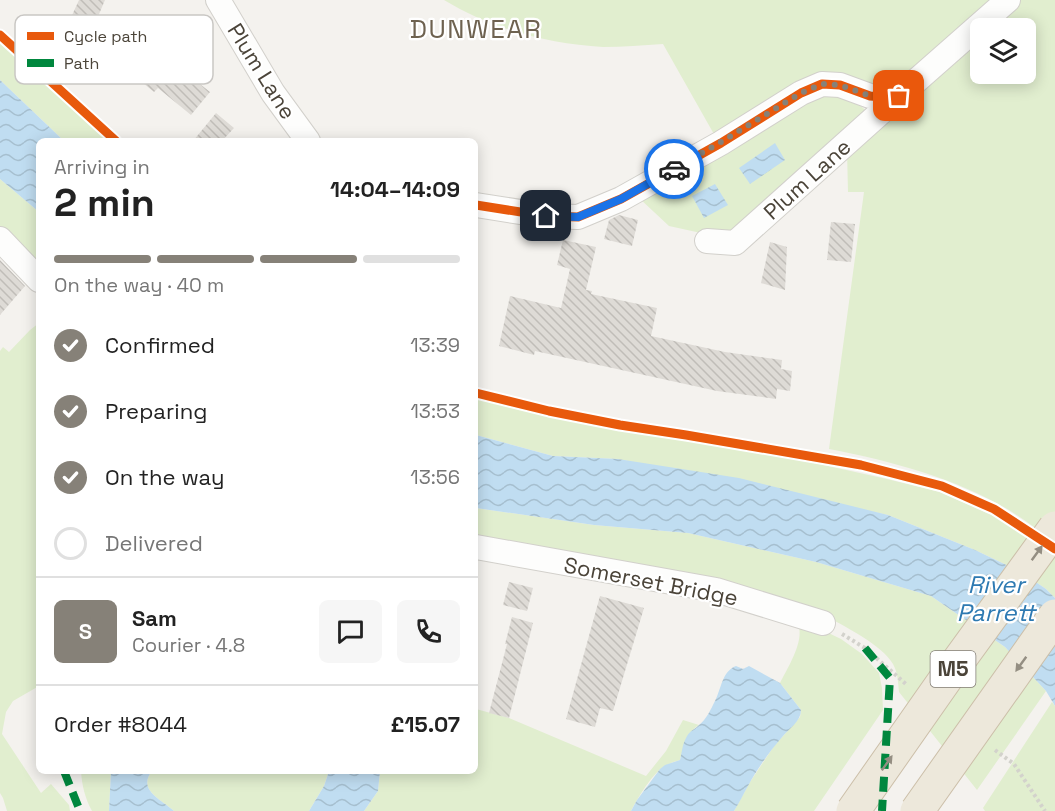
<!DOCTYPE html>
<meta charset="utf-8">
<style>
:root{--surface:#fff;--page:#f6f6f6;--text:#222;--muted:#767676;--line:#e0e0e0;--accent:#868178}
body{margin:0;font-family:"Space Grotesk",sans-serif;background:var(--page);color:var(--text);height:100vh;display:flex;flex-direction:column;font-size:22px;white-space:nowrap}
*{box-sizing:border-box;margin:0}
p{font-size:20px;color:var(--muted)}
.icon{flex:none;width:33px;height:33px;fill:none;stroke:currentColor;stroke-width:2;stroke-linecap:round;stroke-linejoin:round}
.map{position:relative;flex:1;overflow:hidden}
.sheet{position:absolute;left:36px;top:138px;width:442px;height:636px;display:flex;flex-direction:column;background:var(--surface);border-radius:9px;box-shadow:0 3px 15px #0003}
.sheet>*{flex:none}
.fabs{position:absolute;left:970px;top:18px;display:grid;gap:12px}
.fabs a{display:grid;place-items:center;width:66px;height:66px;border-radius:9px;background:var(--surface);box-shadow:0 3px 15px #0003;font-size:30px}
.pin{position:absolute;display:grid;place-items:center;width:51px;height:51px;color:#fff;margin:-26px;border-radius:12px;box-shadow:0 3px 9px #0006}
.courier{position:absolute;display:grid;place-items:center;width:60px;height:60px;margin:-30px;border:4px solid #1a73e8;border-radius:50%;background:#fff;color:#222;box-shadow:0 2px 8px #0007}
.head em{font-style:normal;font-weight:600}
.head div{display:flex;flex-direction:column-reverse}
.head{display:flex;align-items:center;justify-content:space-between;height:102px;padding:0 18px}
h1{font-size:39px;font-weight:600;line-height:45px}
.bar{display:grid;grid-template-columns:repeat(4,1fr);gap:9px 6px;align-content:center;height:72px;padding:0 18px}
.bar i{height:8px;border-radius:4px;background:var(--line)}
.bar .on{background:var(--accent)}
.bar p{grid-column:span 4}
.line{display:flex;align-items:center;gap:15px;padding:0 18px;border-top:2px solid var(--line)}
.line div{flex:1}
.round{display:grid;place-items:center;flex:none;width:63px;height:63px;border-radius:9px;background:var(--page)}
ol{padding:0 18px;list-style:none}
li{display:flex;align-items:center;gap:18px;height:66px}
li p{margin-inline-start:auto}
li .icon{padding:6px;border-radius:50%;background:var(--accent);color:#fff;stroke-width:4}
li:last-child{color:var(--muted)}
li i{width:33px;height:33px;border:3px solid var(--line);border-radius:50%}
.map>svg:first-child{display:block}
</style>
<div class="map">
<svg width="1055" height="811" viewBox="0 0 1055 811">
<defs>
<pattern id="water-waves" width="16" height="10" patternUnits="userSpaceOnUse" patternTransform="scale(1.5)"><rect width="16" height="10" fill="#c0ddf1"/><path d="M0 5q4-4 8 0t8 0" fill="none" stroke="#a6bfcf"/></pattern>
<pattern id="building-back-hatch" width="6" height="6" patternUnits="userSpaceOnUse" patternTransform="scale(1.5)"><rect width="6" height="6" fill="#dedbd6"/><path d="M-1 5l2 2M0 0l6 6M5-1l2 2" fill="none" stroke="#c0bdb8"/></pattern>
</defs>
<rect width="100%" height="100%" fill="#f4f2ee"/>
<path fill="#e1eecf" d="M444 0H993L897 84 883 88 852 80 715 136 663 44C643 45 623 47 603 47 547 44 492 29 444 0Z
M1020 0H1055V542C1040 532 1025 520 1009 510 955 478 891 461 829 449L864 192H848L847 151 981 33V74H1026V28H987Z
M0 43 110 141H64L0 80Z
M825 91C840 96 854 100 867 111L733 231 701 233 669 226 639 198Z
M0 179 39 212V269L0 230Z
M39 323V686L13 701 6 712 2 734 41 793 51 784 69 805 70 811H7L3 798 0 793V351L3 347 9 352 30 330Z
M476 398 571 421 626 432 729 447 819 464 887 479 940 492 1005 521 1055 556V598L1046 589 1021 572 975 550 888 515 618 459 553 456 476 435Z
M476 508 594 525 688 533 816 562 931 596 1005 647 1046 691 977 790 899 692C898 682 898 673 893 664 882 645 847 628 828 617L476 540Z
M799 627H816L841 639 862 654 879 673 882 688 883 710 814 811H734L750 782 774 746 800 717 801 710 780 683C787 669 803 644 799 627Z
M1052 702 1055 706V811H985L983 808Z
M476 709 509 718 646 776 666 751 683 720 699 725C688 731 683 749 680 760 673 762 668 764 662 768 650 777 638 798 631 811H364L378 791 380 771H476Z
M81 771H111L109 811H92C85 798 82 786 81 771Z
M152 771H329L324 786 309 811H174C161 799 137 790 152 771Z"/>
<path fill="url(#water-waves)" d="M0 80 64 141H39V212L0 179Z
M775 143 785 160 750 184 739 168Z
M715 184 728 205 704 218 692 196Z
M476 435 553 456 618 459 739 478 888 515 975 550 1021 572 1046 589 1055 598V706L1046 691 1005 647 931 596 816 562 688 533 594 525 476 508Z
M736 666 743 669 749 666 780 683 801 710C801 721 789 729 783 736 770 751 757 769 748 786 743 795 739 803 734 811H631L637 800 660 769 665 765 680 760C682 753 682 745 686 738 689 731 694 730 699 725 706 720 711 709 715 701 721 690 722 671 736 666Z
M111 771H152C137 790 161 799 174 811H109Z
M329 771H380L378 791 364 811H309L324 786Z"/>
<path fill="url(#building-back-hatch)" d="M79 0H105L85 47 62 37Z
M164 46 181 60 176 65 210 92 191 115 158 88 154 92 138 79Z
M216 113 234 128 222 141H193Z
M619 215 638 220 632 246 604 239 609 220Z
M831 222 855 224 851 262 827 260Z
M563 240 596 247 586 290 592 291 591 294 657 308 651 336 725 352 782 360 781 369 792 371 790 391 777 389 776 399 717 391 535 351 534 355 499 346 510 296 561 308 570 269 557 265Z
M770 242 787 247 785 290 761 283Z
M0 260 25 286 0 315Z
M509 582 533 588 527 611 503 605Z
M600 596 644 608 613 711 600 708 595 727 566 719Z
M512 617 533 623 509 718 489 713 507 644H505Z"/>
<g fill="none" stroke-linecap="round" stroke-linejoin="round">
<defs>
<path id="minor" d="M218 0 273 93 308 141
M476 205 546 216 578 217 621 199 721 143 801 93 822 84 840 85 870 96 884 97 899 96
M0 239 39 280
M707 241 735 243 899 96 1008 0
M476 547 716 590 823 623"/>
</defs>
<use href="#minor" stroke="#d2d0cb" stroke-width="26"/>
<path stroke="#d3d2cc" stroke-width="4" stroke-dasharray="3 3" stroke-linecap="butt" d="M842 634 865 648 907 685
M995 750 1014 764 1045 811"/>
<use href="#minor" stroke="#fdfdfc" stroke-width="24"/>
<defs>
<path id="highway-bridge" d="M853 811 949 674 1055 528
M917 811 1055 616"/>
</defs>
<use href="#highway-bridge" stroke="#ccbfa9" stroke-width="35" stroke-linecap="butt"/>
<use href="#highway-bridge" stroke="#ede8db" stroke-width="33"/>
<path stroke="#00873e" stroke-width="8" stroke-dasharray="15 8" stroke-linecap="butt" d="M865 648 890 678 882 811
M64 771 80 811"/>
<defs>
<path id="cycleway" d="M0 35 116 141
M476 205 546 216 578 217 621 199 721 143 801 93 822 84 840 85 870 96 884 97 899 96
M476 393 549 411 620 425 686 435 861 465 942 486 994 509 1055 549"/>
</defs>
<use href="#cycleway" stroke="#fff" stroke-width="13"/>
<use href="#cycleway" stroke="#e8590c" stroke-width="9"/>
</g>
<defs><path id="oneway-solid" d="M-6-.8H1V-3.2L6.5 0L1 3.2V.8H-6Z" transform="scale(1.5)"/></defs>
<g fill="#948e82">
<use href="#oneway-solid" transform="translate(1037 553) rotate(-54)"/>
<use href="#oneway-solid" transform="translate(1021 664) rotate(126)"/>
<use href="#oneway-solid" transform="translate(887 763) rotate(-55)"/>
</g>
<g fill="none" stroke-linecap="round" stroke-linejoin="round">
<path stroke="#868178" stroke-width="6" stroke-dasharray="0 10.8" d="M674 169 721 142 801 93 822 84 840 85 870 96 884 97 899 96"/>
<path stroke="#1a73e8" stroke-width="8" d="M546 216 578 217 621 199 674 169"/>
</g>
<g text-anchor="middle" stroke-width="4.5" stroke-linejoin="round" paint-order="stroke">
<rect fill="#fff" stroke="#817c74" stroke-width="1.5" x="930.5" y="651" width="45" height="36" rx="4.5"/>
<g font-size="21" font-weight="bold" fill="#4b4439">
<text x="953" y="676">M5</text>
</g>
<g font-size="22" fill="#4b4439" stroke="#fff">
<text transform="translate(262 71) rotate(58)" y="8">Plum Lane</text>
<text transform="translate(807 179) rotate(-42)" y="8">Plum Lane</text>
<text transform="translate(651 581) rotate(11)" y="8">Somerset Bridge</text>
</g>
<g font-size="24" font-style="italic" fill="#2e7ab2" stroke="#fff">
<text x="996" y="593">River<tspan x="996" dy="28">Parrett</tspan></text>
</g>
<g font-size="26" letter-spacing="1.5" fill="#6e6250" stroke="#fff">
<text x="476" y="38">DUNWEAR</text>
</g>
</g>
<rect x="15" y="15" width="198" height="69" rx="9" fill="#fff" stroke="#c9c7c4" stroke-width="1.5"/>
<rect x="27" y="32" width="27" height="8" fill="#e8590c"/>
<rect x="27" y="59" width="27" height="8" fill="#00873e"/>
<g font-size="16" fill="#4b4439">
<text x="64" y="42">Cycle path</text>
<text x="64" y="69">Path</text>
</g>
</svg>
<div class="fabs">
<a><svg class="icon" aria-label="layers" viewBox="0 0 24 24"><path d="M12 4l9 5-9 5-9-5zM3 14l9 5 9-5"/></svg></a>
</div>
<div class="pin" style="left:899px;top:96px;background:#ea580c"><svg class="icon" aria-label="bag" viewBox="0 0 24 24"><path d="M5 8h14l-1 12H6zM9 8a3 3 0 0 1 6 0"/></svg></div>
<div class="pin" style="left:546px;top:216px;background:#1f2937"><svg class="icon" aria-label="home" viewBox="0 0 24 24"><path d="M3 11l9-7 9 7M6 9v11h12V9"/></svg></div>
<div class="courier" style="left:674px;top:169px"><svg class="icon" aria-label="car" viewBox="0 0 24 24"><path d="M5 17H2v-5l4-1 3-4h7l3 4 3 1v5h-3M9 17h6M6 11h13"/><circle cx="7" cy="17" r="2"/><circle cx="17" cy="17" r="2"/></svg></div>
<section class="sheet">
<div class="head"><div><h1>2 min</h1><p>Arriving in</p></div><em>14:04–14:09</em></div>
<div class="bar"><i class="on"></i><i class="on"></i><i class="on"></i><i></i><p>On the way · 40 m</p></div>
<ol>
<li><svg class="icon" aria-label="check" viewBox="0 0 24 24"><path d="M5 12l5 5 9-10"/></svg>Confirmed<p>13:39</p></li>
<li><svg class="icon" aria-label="check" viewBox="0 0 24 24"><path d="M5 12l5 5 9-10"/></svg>Preparing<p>13:53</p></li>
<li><svg class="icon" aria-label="check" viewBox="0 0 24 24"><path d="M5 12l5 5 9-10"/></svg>On the way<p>13:56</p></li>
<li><i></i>Delivered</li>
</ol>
<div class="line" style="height:108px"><b class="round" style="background:var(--accent);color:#fff">S</b><div><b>Sam</b><p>Courier · 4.8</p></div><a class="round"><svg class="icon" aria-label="chat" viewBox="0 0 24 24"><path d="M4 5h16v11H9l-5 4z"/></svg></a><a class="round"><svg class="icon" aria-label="phone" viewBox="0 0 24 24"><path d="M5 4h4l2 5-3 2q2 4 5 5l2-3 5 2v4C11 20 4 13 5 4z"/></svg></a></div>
<div class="line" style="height:78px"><div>Order #8044</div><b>£15.07</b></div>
</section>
</div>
